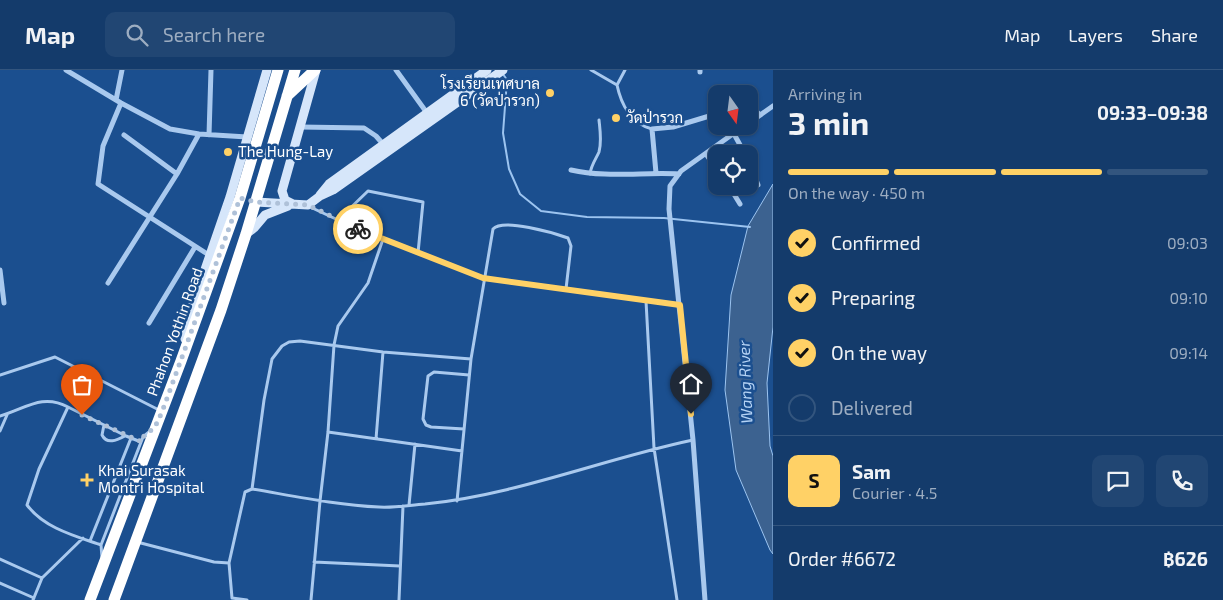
<!DOCTYPE html>
<meta charset="utf-8">
<style>
:root{--surface:#143b6b;--page:#214673;--text:#f1f3f6;--muted:#9dadc1;--line:#33557e;--accent:#ffd166}
body{margin:0;font-family:"Exo 2",Sarabun,sans-serif;background:var(--page);color:var(--text);height:100vh;display:flex;flex-direction:column;font-size:19px;white-space:nowrap}
*{box-sizing:border-box;margin:0}
p{font-size:16px;color:var(--muted)}
.icon{flex:none;width:28px;height:28px;fill:none;stroke:currentColor;stroke-width:2;stroke-linecap:round;stroke-linejoin:round}
.map{position:relative;flex:1;overflow:hidden}
.side{display:flex;flex-direction:column;background:var(--surface);width:450px}
.side>*{flex:none}
.needle{width:32px;rotate:166deg}
.controls{position:absolute;left:708px;top:15px;display:grid;gap:10px}
.controls a{display:grid;place-items:center;width:50px;height:50px;border-radius:10px;background:var(--surface);box-shadow:0 1px 4px #0004,0 0 0 1px var(--line);font-size:25px}
.pin{position:absolute;display:grid;place-items:center;width:42px;height:42px;color:#fff;margin:-51px -21px;border-radius:50% 50% 50% 0;rotate:-45deg;box-shadow:0 0 5px #0007}
.pin .icon{rotate:45deg}
.courier{position:absolute;display:grid;place-items:center;width:50px;height:50px;margin:-25px;border:4px solid #ffd166;border-radius:50%;background:#fff;color:#222;box-shadow:0 1px 6px #0007}
.headline em{font-style:normal;font-weight:700}
.headline div{display:flex;flex-direction:column-reverse}
.headline{display:flex;align-items:center;justify-content:space-between;height:85px;padding:0 15px}
h1{font-size:32px;font-weight:700;line-height:38px}
.bar{display:grid;grid-template-columns:repeat(4,1fr);gap:8px 5px;align-content:center;height:60px;padding:0 15px}
.bar i{height:6px;border-radius:4px;background:var(--line)}
.bar .selected{background:var(--accent)}
.bar p{grid-column:span 4}
.line{display:flex;align-items:center;gap:12px;padding:0 15px;border-top:1px solid var(--line)}
.line div{flex:1}
.round{display:grid;place-items:center;flex:none;width:52px;height:52px;border-radius:10px;background:var(--page)}
ol{padding:0 15px;list-style:none}
li{display:flex;align-items:center;gap:15px;height:55px}
li p{margin-inline-start:auto}
li .icon{padding:5px;border-radius:50%;background:var(--accent);color:#111;stroke-width:4}
li:last-child{color:var(--muted)}
li i{width:28px;height:28px;border:2px solid var(--line);border-radius:50%}
header{display:flex;align-items:center;gap:30px;box-sizing:border-box;height:70px;padding:0 25px;background:var(--surface);border-bottom:1px solid var(--line)}
header strong{font-size:24px}
nav{display:flex;gap:28px;margin-inline-start:auto;font-size:18px}
.search{width:350px;height:45px;background:var(--page);display:flex;align-items:center;gap:12px;box-sizing:border-box;padding:0 18px;border-radius:10px;color:var(--muted);font-size:19px}
main{display:flex;flex:1;min-height:0}
.map>svg:first-child{display:block}
</style>
<header>
<strong>Map</strong>
<div class="search"><svg class="icon" aria-label="search" viewBox="0 0 24 24"><circle cx="10" cy="10" r="6"/><path d="M15 15l6 6"/></svg>Search here</div>
<nav><a>Map</a><a>Layers</a><a>Share</a></nav>
</header>
<main>
<div class="map">
<svg width="773" height="530" viewBox="0 0 773 530">
<rect width="100%" height="100%" fill="#1b4f8f"/>
<path fill="#3c6290" stroke="#9cc4f0" d="M773 114V257L767 313 770 376 773 386V484L770 480 736 400 725 320 731 225 748 156Z"/>
<g fill="none" stroke-linecap="round" stroke-linejoin="round">
<path stroke="#9cc4f0" stroke-width="2" d="M503 4 507 10 503 63 509 99 520 124 541 141 587 147 664 148 750 157"/>
<path stroke="#a9c9ee" stroke-width="3" d="M591 0 617 15C621 34 631 54 652 59
M617 15 625 0
M590 104C591 95 596 89 599 82 602 71 600 60 599 50
M308 136 338 150 483 208 680 235
M338 150 368 121 423 132 418 183
M646 231 654 378 677 530
M0 305 55 287 159 340
M0 346C25 339 42 323 68 337
M104 355 102 365C107 375 117 370 125 366
M464 359 431 357 426 355 423 349 428 306 434 302 469 305
M0 361 7 345
M328 362 462 381
M376 369 383 282
M252 419 264 330 272 289 282 276 289 272 300 271 383 282 471 289
M457 431 471 289 493 159C503 148 554 163 568 168L571 176 566 219
M409 435 415 374
M90 471 131 368
M137 472 214 492 229 493
M101 475C75 466 44 458 27 435L39 399 68 337 126 366 141 372
M102 488 101 475 143 367 149 362
M0 489 42 508
M314 492 400 496
M0 513 34 528
M33 530 42 508 83 468
M247 530 232 528 229 493 245 422 252 419C294 426 337 435 379 437 394 438 410 435 425 434 516 425 603 389 693 370
M311 530 320 431 328 362 334 275 338 256 368 213 383 169
M399 530 403 436"/>
<path stroke="#a9c9ee" stroke-width="5" d="M66 0 121 33 170 59 199 64 247 67
M396 0 427 43
M700 0V2
M116 30 122 0
M121 33 103 76 98 114 209 185
M749 38 755 40 760 45
M749 53 773 36
M300 57 364 58 376 66 383 74
M734 64 745 84
M124 65 177 104
M209 65 211 0
M706 84 716 98
M749 92 758 115
M571 100C606 108 643 102 679 104
M656 103 652 59 673 57 716 44
M729 116 740 134
M0 200 4 233
M108 213 177 104 199 64
M149 253 195 177
M705 530 693 370 669 139 670 116 681 101 744 56"/>
<path stroke="#d6e6fa" stroke-width="9" d="M320 125 329 114 487 0
M256 132 308 135 320 126 333 120 503 0
M293 134 285 130 282 121 316 0
M246 164 254 158 265 145 288 136
M185 269 190 243 230 127 267 0"/>
<path stroke="#fff" stroke-width="11" d="M287 26 315 0
M90 530 181 291 240 128 278 0
M114 530 221 240 246 164 295 0"/>
</g>
<g fill="none" stroke-linecap="round" stroke-linejoin="round">
<path stroke="#afc1d8" stroke-width="5" stroke-dasharray="0 9" d="M82 345 142 372 143 367 155 357 162 342 240 128 256 132 308 135 358 159"/>
<path stroke="#ffd166" stroke-width="6" d="M358 159 483 208 680 235 691 344"/>
</g>
<g fill="#ffd166" stroke="#1b4f8f" stroke-width="2">
<circle cx="550" cy="23" r="5"/>
<circle cx="616" cy="48" r="5"/>
<circle cx="228" cy="82" r="5"/>
<path d="M84.5 402.5h5v5h5v5h-5v5h-5v-5h-5v-5h5z"/>
</g>
<g text-anchor="middle" stroke-width="5" stroke-linejoin="round" paint-order="stroke">
<g font-size="15" fill="#fff" stroke="#1b4f8f" text-anchor="start">
<text x="540" y="19" text-anchor="end">โรงเรียนเทศบาล<tspan x="540" dy="17">6 (วัดป่ารวก)</tspan></text>
<text x="626" y="53">วัดป่ารวก</text>
<text x="238" y="87">The Hung-Lay</text>
<text x="98" y="406">Khai Surasak<tspan x="98" dy="17">Montri Hospital</tspan></text>
</g>
<g font-size="15" fill="#fff" stroke="#1b4f8f">
<text transform="translate(175 262) rotate(-70)" y="5">Phahon Yothin Road</text>
</g>
<g font-size="16" font-style="italic" fill="#b5d3f5" stroke="#1b4f8f">
<text transform="translate(745 312) rotate(-92)" y="6">Wang River</text>
</g>
</g>
</svg>
<div class="controls">
<a><svg class="needle" viewBox="-14 -14 28 28"><path d="M0-13l5 13h-10z" fill="#e53935"/><path d="M0 13l5-13h-10z" fill="#9dadc1"/></svg></a>
<a><svg class="icon" aria-label="locate" viewBox="0 0 24 24"><circle cx="12" cy="12" r="6"/><path d="M12 2v4M12 18v4M2 12h4M18 12h4"/></svg></a>
</div>
<div class="pin" style="left:82px;top:345px;background:#ea580c"><svg class="icon" aria-label="bag" viewBox="0 0 24 24"><path d="M5 8h14l-1 12H6zM9 8a3 3 0 0 1 6 0"/></svg></div>
<div class="pin" style="left:691px;top:344px;background:#1f2937"><svg class="icon" aria-label="home" viewBox="0 0 24 24"><path d="M3 11l9-7 9 7M6 9v11h12V9"/></svg></div>
<div class="courier" style="left:358px;top:159px"><svg class="icon" aria-label="bike" viewBox="0 0 24 24"><circle cx="6" cy="16" r="4"/><circle cx="18" cy="16" r="4"/><path d="M6 16l4-8h5l3 8M10 8l3 8H6M13 5h3"/></svg></div>
</div>
<section class="side">
<div class="headline"><div><h1>3 min</h1><p>Arriving in</p></div><em>09:33–09:38</em></div>
<div class="bar"><i class="selected"></i><i class="selected"></i><i class="selected"></i><i></i><p>On the way · 450 m</p></div>
<ol>
<li><svg class="icon" aria-label="check" viewBox="0 0 24 24"><path d="M5 12l5 5 9-10"/></svg>Confirmed<p>09:03</p></li>
<li><svg class="icon" aria-label="check" viewBox="0 0 24 24"><path d="M5 12l5 5 9-10"/></svg>Preparing<p>09:10</p></li>
<li><svg class="icon" aria-label="check" viewBox="0 0 24 24"><path d="M5 12l5 5 9-10"/></svg>On the way<p>09:14</p></li>
<li><i></i>Delivered</li>
</ol>
<div class="line" style="height:90px"><b class="round" style="background:var(--accent);color:#111">S</b><div><b>Sam</b><p>Courier · 4.5</p></div><a class="round"><svg class="icon" aria-label="chat" viewBox="0 0 24 24"><path d="M4 5h16v11H9l-5 4z"/></svg></a><a class="round"><svg class="icon" aria-label="phone" viewBox="0 0 24 24"><path d="M5 4h4l2 5-3 2q2 4 5 5l2-3 5 2v4C11 20 4 13 5 4z"/></svg></a></div>
<div class="line" style="height:65px"><div>Order #6672</div><b>฿626</b></div>
</section>
</main>
